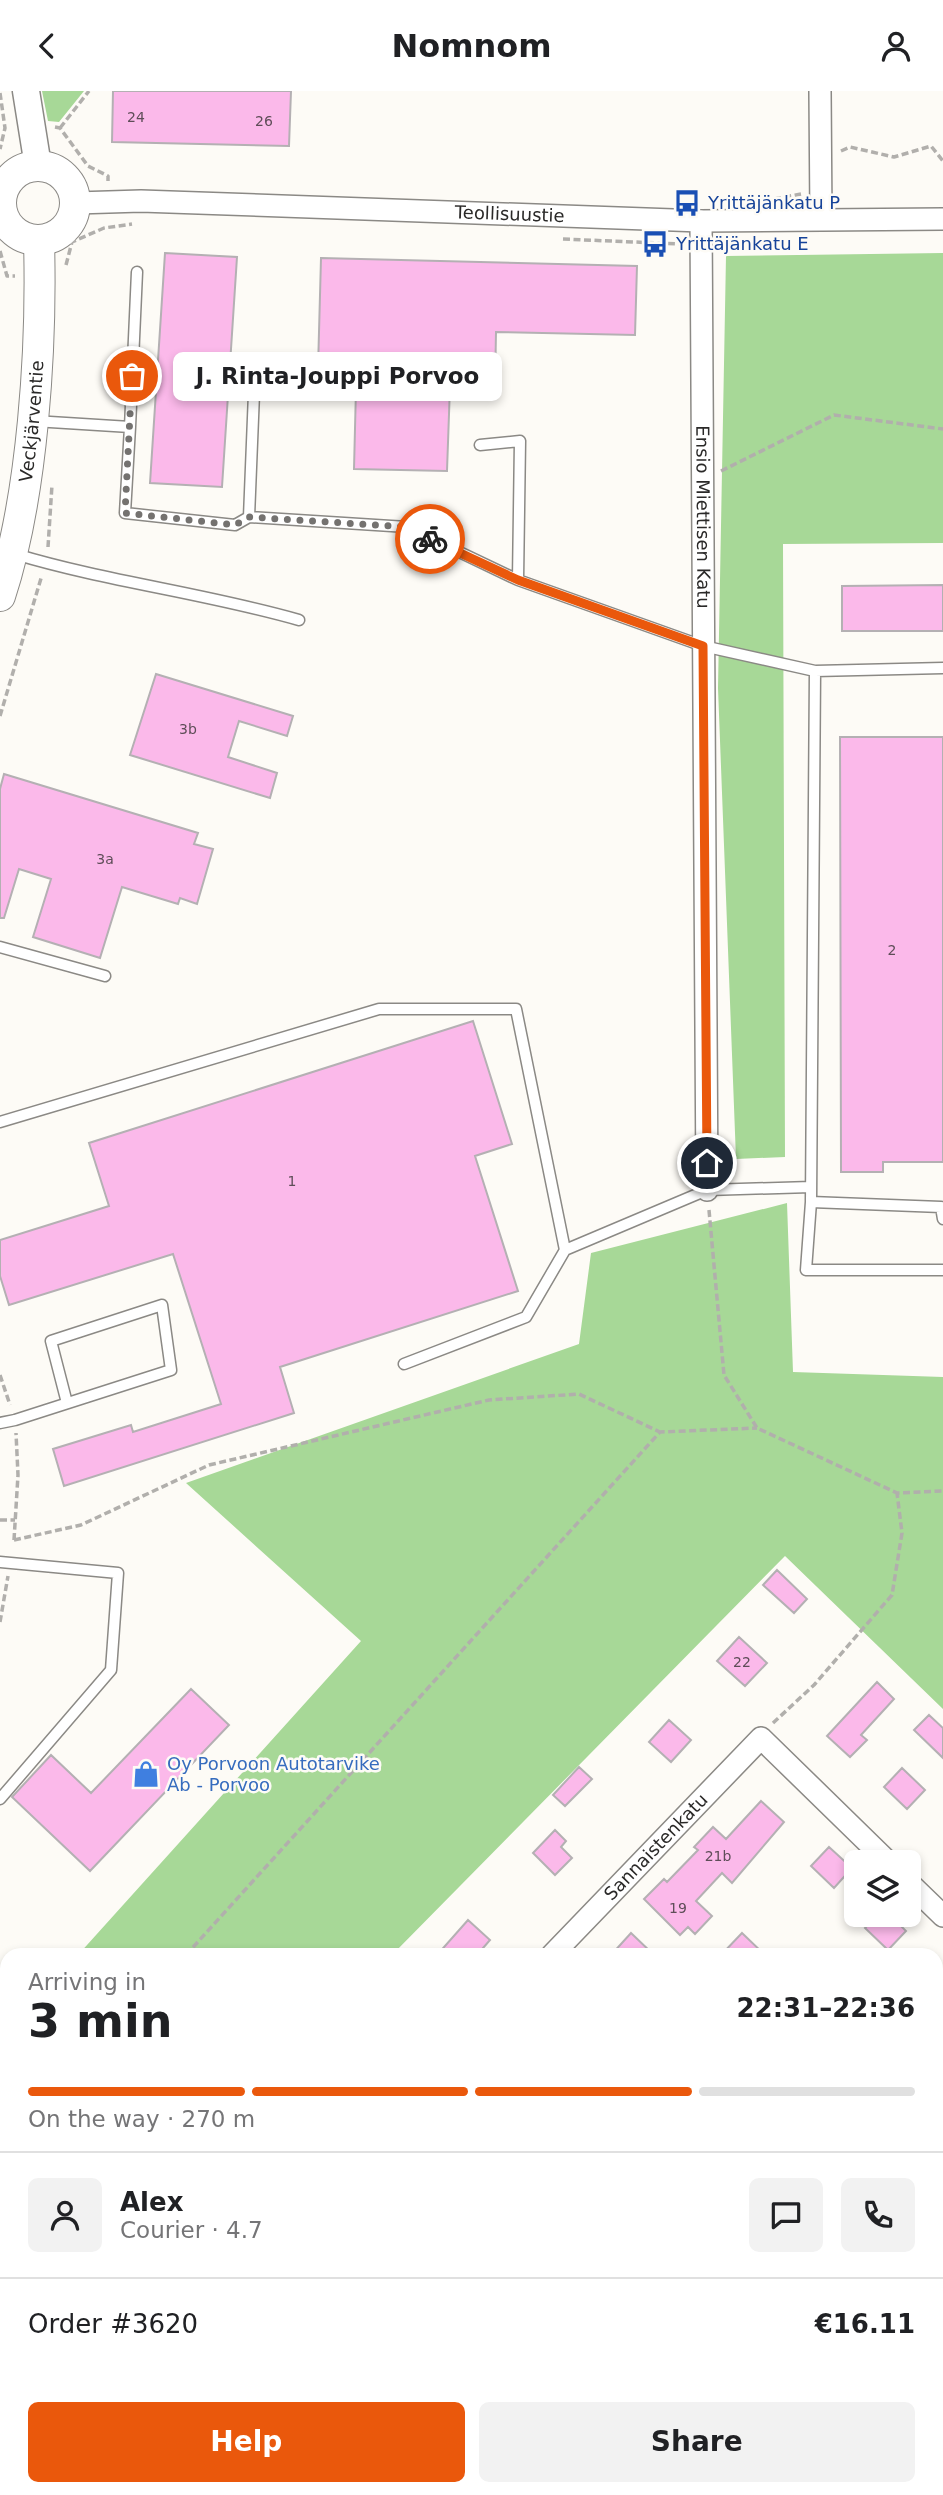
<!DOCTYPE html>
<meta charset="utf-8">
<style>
:root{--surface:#fff;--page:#f2f2f2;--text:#202124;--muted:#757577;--line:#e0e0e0;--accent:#ea580c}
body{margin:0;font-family:"DejaVu Sans",sans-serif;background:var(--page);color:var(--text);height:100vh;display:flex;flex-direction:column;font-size:26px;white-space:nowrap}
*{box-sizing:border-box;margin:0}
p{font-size:23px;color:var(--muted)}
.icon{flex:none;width:38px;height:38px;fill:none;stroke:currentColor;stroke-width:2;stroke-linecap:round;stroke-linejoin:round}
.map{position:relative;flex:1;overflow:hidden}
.panel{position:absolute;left:0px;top:1857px;width:943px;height:548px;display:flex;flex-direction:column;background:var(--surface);border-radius:21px 21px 0 0;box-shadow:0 4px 10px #0003}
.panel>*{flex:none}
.controls{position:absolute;left:844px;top:1759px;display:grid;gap:14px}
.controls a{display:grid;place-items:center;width:77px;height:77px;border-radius:10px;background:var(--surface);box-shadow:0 4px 10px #0003;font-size:35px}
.pin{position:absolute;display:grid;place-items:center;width:60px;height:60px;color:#fff;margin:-30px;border:4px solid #fff;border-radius:50%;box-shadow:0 2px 7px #0007}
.courier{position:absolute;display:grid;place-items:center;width:70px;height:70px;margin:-35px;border:5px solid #ea580c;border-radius:50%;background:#fff;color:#222;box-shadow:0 2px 9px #0007}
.bubble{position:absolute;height:49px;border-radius:10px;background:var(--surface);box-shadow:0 4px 10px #0003;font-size:23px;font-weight:700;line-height:49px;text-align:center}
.summary em{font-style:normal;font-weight:700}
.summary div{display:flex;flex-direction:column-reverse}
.summary{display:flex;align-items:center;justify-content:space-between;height:119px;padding:0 28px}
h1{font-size:46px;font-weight:700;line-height:52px}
.bar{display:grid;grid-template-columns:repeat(4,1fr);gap:10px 7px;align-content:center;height:84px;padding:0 28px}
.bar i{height:9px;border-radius:5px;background:var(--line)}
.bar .selected{background:var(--accent)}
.bar p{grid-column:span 4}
.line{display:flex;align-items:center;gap:18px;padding:0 28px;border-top:2px solid var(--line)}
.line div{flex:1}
.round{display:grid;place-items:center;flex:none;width:74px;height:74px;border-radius:10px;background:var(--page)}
.cta{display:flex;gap:14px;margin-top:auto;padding:14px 28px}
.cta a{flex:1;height:80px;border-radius:10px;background:var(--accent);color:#fff;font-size:28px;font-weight:700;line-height:80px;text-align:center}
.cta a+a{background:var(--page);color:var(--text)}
header{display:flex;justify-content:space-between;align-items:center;height:91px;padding:0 28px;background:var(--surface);font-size:32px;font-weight:700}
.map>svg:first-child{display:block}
</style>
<header><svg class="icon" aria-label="back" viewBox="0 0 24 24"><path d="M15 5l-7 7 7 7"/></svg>Nomnom<svg class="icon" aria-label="person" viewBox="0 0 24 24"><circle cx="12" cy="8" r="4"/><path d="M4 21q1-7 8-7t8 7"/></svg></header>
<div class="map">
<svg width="943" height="2404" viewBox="0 0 943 2404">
<rect width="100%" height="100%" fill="#fdfbf6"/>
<path fill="#a7d897" d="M42 0H84L59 31 48 30Z
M943 162V452L783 453 785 1066 736 1068 718 597 726 165Z
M787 1112 793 1281 943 1286V1618L785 1465 392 1864H78L361 1550 186 1392 579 1253 591 1162Z
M7 1943V2263L0 2271V1951Z"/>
<path fill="#fbb9ea" stroke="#b4b0b3" stroke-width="2" d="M113 0H291L289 55 112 51Z
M165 162 237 166 222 396 150 392Z
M321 167 637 175 635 244 496 241 495 296 450 295 447 380 354 378 356 297 340 296 341 279 318 278Z
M943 494V540H842V495Z
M156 583 293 625 287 645 239 630 228 666 277 682 270 707 130 664Z
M840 646H943V1071H883V1081H841Z
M4 683 198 742 194 753 213 758 197 813 180 807 178 813 122 796 100 867 33 846 51 788 19 778 4 827H0V698Z
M473 930 512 1053 475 1065 518 1200 280 1276 294 1322 64 1395 53 1358 131 1334 133 1341 221 1313 173 1163 9 1214 0 1185V1149L109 1115 89 1052Z
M777 1479 807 1508 794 1522 763 1494Z
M739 1546 767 1572 745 1595 717 1570Z
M877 1591 894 1608 861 1644 867 1649 850 1666 827 1645Z
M191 1598 229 1634 90 1780 12 1706 51 1664 91 1702Z
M929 1624 943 1637V1667L914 1639Z
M669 1629 691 1649 671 1671 649 1651Z
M579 1676 592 1688 565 1715 553 1704Z
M902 1677 925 1699 907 1718 884 1696Z
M761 1710 784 1731 732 1792 722 1782 696 1810 712 1825 695 1843 688 1836 680 1844 644 1808 664 1788 667 1791 698 1759 694 1756 713 1736 726 1748Z
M555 1739 566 1750 561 1756 572 1767 555 1784 533 1762Z
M829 1756 852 1777 834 1797 811 1775Z
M878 1824H890L906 1840 888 1859 865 1837Z
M468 1829 490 1849 477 1864H437Z
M631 1842 654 1864H611Z
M742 1842 765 1864H721Z"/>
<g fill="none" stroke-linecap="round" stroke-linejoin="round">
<defs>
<path id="service" d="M254 302 249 426 407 436 518 489
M34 330 130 336 137 181
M130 336 125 422 235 434 249 426
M480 354 520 350 518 489 703 555 815 580 943 577
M15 463C108 491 205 502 299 529
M815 580 811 1111 806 1179H943
M0 856 105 885
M0 1031 379 918H516L565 1159
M811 1111 941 1116 943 1128
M404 1273 526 1226 565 1159 707 1099 811 1096
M0 1332 15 1329 171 1279 162 1214 51 1250 67 1312
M0 1471 118 1482 111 1579 0 1708"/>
<g id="minor">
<path d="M820 0 821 128"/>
<path id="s1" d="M76 112 141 110 701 130 943 128"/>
<path id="s2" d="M701 130 707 1099"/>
<path d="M908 1791 943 1825"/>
<path id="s3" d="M552 1864 761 1647 888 1771"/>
<path d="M936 2234 943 2241"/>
<path d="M936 2391 943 2385"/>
<path d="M306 2398 313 2404"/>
<path d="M703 2398 709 2404"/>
<path d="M24 2404 31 2398"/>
</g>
<path id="tertiary" d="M26 0 38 75"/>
<g id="secondary">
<circle cx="38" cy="112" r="37"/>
<path id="s4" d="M0 505C33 405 42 256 39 150"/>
</g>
</defs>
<use href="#service" stroke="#8b8985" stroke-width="13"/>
<use href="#minor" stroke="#8b8985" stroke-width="24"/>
<use href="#tertiary" stroke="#8b8985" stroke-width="29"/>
<use href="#secondary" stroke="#8b8985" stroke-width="32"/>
<path stroke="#b1afac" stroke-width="3.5" stroke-dasharray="7 3.5" stroke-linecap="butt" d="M0 2 5 37 0 58
M55 36 60 37 88 75 108 85V90
M60 37 89 0
M841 60 850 56 894 66 931 55 943 70
M774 108 801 103
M563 148 681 153
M0 160 7 185H15
M66 174 72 151 104 137 132 133
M721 380 834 324 943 338
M48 456 52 394
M0 625 42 484
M709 1119 724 1284 757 1337 897 1402 943 1400
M0 1284 10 1314
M0 1429H15
M14 1449 81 1434 209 1374 489 1309 579 1303 660 1341
M14 1449 18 1384 16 1342
M0 1531 8 1485
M773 1632 814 1594 892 1504 902 1442 897 1402
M186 1864 660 1341 757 1337
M0 2066 7 2059
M0 2077 7 2085"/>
<use href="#service" stroke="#fff" stroke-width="10"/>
<use href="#minor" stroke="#fff" stroke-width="21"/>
<use href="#tertiary" stroke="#fff" stroke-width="26"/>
<use href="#secondary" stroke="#fff" stroke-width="30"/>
</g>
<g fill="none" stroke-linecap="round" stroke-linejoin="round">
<path stroke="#747270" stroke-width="7" stroke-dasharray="0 12.6" d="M132 285 125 422 235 434 249 426 407 436 430 448"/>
<path stroke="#ea580c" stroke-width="9" d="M430 448 518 489 703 555 707 1072"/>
</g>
<defs>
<symbol id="bus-bare" viewBox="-9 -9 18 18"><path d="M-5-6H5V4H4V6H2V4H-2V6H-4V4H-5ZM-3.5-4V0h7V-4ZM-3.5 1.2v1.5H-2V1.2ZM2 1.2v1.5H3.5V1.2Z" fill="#1a4fb4" stroke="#fdfbf6" stroke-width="2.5" paint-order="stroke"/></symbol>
<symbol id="shop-bare" viewBox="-9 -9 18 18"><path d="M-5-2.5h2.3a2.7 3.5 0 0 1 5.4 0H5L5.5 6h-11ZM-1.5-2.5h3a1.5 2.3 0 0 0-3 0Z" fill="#3f7fe0" stroke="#fdfbf6" stroke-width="2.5" paint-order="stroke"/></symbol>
</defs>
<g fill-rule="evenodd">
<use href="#bus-bare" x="668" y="93" width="38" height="38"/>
<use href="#bus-bare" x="636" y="134" width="38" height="38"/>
<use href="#shop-bare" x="127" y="1664" width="38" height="38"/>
</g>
<g text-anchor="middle" stroke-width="5" stroke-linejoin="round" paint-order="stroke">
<g font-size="14" fill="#5e4d58">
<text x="136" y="31">24</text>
<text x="264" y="35">26</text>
<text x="188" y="643">3b</text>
<text x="105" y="773">3a</text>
<text x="892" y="864">2</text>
<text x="292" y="1095">1</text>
<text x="742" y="1576">22</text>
<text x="718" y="1770">21b</text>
<text x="678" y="1822">19</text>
</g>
<g font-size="18" fill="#164399" stroke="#fdfbf6" text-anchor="start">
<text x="708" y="118">Yrittäjänkatu P</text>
<text x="676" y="159">Yrittäjänkatu E</text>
</g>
<g font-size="18" fill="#2a2928" stroke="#fdfbf6">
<text dy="6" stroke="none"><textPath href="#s1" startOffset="434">Teollisuustie</textPath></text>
<text dy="6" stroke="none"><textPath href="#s4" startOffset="178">Veckjärventie</textPath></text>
<text dy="6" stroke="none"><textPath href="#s2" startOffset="296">Ensio Miettisen Katu</textPath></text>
<text dy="6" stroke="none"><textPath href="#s3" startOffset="150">Sannaistenkatu</textPath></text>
</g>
<g font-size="18" fill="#366cbe" stroke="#fdfbf6" text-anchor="start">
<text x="167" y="1679">Oy Porvoon Autotarvike<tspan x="167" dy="21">Ab - Porvoo</tspan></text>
</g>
</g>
</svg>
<div class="controls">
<a><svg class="icon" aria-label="layers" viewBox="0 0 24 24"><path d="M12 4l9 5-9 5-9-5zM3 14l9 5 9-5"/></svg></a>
</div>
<div class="pin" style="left:132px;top:285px;background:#ea580c"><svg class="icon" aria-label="bag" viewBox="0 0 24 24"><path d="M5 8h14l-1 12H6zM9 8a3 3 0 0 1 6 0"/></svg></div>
<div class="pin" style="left:707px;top:1072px;background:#1f2937"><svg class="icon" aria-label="home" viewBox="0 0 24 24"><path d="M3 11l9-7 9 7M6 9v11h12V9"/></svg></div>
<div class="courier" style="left:430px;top:448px"><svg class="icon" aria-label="bike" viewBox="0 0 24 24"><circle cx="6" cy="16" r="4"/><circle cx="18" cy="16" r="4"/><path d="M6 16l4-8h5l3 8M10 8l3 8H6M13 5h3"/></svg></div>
<div class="bubble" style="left:173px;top:261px;width:329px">J. Rinta-Jouppi Porvoo</div>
<section class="panel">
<div class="summary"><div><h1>3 min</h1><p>Arriving in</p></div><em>22:31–22:36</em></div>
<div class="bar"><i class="selected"></i><i class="selected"></i><i class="selected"></i><i></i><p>On the way · 270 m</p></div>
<div class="line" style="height:126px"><a class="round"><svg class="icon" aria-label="person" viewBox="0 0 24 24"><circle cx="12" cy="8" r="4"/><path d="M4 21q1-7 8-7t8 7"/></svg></a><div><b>Alex</b><p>Courier · 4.7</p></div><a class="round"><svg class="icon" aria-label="chat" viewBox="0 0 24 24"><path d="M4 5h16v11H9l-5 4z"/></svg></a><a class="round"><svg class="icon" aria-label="phone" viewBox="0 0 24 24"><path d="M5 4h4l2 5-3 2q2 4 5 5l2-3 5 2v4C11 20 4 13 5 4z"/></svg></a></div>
<div class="line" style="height:91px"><div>Order #3620</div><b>€16.11</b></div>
<div class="cta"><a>Help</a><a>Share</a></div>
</section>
</div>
